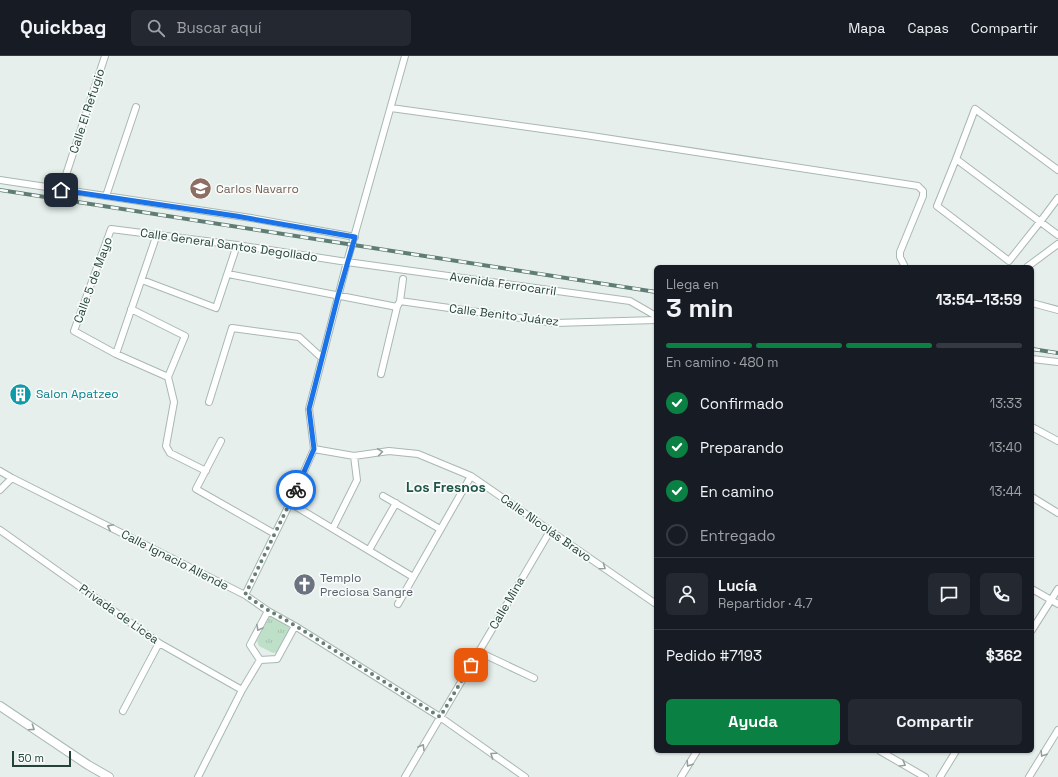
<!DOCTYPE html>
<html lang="es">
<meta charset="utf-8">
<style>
:root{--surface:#171b24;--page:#242831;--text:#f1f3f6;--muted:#9ea1a6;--line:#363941;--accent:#0b8043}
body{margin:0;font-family:"Space Grotesk",sans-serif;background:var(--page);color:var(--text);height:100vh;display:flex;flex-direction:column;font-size:15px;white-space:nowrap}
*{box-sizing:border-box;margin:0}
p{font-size:13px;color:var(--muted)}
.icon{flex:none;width:22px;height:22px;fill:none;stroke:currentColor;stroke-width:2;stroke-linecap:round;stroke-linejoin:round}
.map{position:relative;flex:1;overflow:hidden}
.side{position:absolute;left:654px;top:209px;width:380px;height:488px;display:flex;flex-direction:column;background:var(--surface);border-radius:6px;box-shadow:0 1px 3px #0004}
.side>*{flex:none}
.scale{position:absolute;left:12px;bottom:10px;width:59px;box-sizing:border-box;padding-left:4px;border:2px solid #24423a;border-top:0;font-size:11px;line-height:14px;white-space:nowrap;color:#24423a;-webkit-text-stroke:3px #f7fbf9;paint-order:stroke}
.pin{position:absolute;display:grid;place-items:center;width:34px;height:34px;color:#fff;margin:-17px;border-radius:8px;box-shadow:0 2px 6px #0006}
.courier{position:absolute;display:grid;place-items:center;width:40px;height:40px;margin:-20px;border:3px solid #1a73e8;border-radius:50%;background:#fff;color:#222;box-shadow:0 1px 5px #0007}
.headline em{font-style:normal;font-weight:600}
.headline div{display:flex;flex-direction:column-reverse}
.headline{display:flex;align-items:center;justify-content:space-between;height:68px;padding:0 12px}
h1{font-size:26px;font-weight:600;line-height:30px}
.bar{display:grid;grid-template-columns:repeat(4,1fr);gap:6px 4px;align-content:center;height:48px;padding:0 12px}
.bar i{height:5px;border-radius:3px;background:var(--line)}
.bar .active{background:var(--accent)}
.bar p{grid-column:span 4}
.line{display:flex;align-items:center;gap:10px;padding:0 12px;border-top:1px solid var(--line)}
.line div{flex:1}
.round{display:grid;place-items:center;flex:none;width:42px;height:42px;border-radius:6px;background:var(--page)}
ol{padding:0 12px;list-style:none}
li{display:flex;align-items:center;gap:12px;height:44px}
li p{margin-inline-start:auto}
li .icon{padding:4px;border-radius:50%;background:var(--accent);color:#fff;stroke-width:4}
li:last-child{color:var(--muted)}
li i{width:22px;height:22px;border:2px solid var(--line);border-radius:50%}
.button{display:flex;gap:8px;margin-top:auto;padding:8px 12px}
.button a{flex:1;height:46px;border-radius:6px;background:var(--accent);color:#fff;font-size:16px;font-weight:600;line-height:46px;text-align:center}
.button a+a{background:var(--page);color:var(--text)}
header{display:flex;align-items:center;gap:24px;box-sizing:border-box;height:56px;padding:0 20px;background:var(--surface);border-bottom:1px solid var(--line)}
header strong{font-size:19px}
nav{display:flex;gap:22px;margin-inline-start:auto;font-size:14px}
.search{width:280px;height:36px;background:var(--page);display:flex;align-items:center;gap:10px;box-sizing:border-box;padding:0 14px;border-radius:6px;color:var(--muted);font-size:15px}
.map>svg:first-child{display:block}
</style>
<header>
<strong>Quickbag</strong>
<div class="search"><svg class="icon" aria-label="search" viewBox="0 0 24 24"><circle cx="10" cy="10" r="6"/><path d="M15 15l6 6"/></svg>Buscar aquí</div>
<nav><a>Mapa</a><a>Capas</a><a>Compartir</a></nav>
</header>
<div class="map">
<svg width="1058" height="721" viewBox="0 0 1058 721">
<defs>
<pattern id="park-tufts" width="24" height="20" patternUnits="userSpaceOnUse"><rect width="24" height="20" fill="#bfe0c8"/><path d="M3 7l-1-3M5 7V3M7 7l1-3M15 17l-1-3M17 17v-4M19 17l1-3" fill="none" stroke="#a4c1ad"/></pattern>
</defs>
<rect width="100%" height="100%" fill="#e6efeb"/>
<path fill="url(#park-tufts)" d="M275 560 289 570V576L278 596 273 597 259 590 257 585 269 561Z"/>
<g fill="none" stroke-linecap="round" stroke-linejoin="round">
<defs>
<path id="minor" d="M391 52 585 79 918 130 923 135V140L900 196V201L905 211
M956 103 937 150 1009 205 1040 166 1058 142
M1058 114 975 53 956 103 1058 179
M0 124 251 162 355 181
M61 134 105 0
M106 140 136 51
M1027 211 1058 188
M228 218 397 251
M142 224 216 252 237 189
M400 245 555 267 656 264
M1032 247 1058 254
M131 253 185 280 168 321 174 346 166 390 170 397 206 415
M116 298 157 178
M1032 303 1058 306
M381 318 397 251 400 245 403 223
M168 321 116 298 74 275 111 173 237 189 347 206 630 245 656 260
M209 346 232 272 299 281 322 302
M1032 371 1058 385
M221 385 196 433 275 478
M314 393 309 353 347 206 405 0
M314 393 354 400 389 395 418 398 471 420 656 548
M0 415 12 422 245 539 268 555 295 570 440 661 525 721
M0 434 12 422
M383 440 440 473
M1032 441 1058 457
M290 447 413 521
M333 472 357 424 354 400
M0 474 159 587 242 634
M369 494 396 447
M1032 533 1058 548
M245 539 290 447 314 393
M398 548 471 420
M268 555 250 589 260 604 277 603 295 570
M1032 574 1058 533
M479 596 534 622
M123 655 159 587
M880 695 925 721
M198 721 242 634 260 604
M405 721 550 475
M681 721 697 695
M940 721 956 695
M1029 721 1058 674"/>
<path id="tertiary" d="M0 650 88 709 109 721"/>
</defs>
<use href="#minor" stroke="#a8b8b2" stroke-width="8"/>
<use href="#tertiary" stroke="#a8b8b2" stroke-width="10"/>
<use href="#minor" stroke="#fff" stroke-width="6"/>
<use href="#tertiary" stroke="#fff" stroke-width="8"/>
<defs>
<path id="rail" d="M0 134 656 236
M1032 293 1058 297"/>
</defs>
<use href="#rail" stroke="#5f7d75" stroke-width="4"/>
<use href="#rail" stroke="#f7fbf9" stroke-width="2.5" stroke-dasharray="8" stroke-linecap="butt"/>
</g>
<defs><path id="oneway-chevron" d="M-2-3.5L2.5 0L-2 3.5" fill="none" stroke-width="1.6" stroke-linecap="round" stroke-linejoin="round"/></defs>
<g stroke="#92a09c">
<use href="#oneway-chevron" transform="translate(380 396) rotate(-8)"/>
<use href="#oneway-chevron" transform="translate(110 471) rotate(-153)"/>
<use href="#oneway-chevron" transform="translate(603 511) rotate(35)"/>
<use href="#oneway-chevron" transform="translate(259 572) rotate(118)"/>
<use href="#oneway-chevron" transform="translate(32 672) rotate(34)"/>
<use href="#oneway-chevron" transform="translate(422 691) rotate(-59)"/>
<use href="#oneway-chevron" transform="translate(1043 698) rotate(122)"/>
<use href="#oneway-chevron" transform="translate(493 699) rotate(-145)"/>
<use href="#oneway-chevron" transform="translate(689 708) rotate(122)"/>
<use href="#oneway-chevron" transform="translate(903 708) rotate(30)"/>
</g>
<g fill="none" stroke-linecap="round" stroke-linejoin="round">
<path stroke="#687f78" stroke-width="4" stroke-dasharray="0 7.2" d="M296 434 245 539 268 554 296 570 440 661 471 609"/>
<path stroke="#1a73e8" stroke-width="5" d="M61 134 236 160 355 181 338 240 309 353 314 393 296 434"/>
</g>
<defs>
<symbol id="school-disc" viewBox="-11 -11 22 22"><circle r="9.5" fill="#8d6e63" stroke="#f7fbf9"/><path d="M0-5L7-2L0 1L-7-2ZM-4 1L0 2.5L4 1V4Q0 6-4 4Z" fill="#fff"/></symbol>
<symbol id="building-disc" viewBox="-11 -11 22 22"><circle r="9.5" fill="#0f9aa8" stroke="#f7fbf9"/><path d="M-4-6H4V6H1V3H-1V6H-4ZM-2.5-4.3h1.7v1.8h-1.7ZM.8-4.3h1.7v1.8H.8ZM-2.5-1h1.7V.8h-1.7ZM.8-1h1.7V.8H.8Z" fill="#fff"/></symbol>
<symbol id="church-disc" viewBox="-11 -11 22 22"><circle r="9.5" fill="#6b7280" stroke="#f7fbf9"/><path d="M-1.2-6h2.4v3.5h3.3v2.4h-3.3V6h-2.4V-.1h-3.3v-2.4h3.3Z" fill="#fff"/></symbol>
</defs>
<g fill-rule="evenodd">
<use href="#school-disc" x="188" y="120" width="25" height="25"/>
<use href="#building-disc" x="8" y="326" width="25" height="25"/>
<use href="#church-disc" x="292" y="516" width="25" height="25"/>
</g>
<g text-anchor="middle" stroke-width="3.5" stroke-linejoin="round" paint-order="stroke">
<g font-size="12" fill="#24423a" stroke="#f7fbf9">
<text transform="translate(87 55) rotate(-72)" y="4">Calle El Refugio</text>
<text transform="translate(229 189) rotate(8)" y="4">Calle General Santos Degollado</text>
<text transform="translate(93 224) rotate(-70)" y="4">Calle 5 de Mayo</text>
<text transform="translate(503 228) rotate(8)" y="4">Avenida Ferrocarril</text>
<text transform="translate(504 259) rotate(7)" y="4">Calle Benito Juárez</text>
<text transform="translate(546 472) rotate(35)" y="4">Calle Nicolás Bravo</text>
<text transform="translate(175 504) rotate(27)" y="4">Calle Ignacio Allende</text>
<text transform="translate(507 547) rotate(-60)" y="4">Calle Mina</text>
<text transform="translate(119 558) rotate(35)" y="4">Privada de Licea</text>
</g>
<g font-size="12" fill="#785e54" stroke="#f7fbf9" text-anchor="start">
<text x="216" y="137">Carlos Navarro</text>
</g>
<g font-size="12" fill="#0d838f" stroke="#f7fbf9" text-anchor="start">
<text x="36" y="342">Salon Apatzeo</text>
</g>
<g font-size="12" fill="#5b616d" stroke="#f7fbf9" text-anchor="start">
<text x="320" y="526">Templo<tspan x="320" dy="14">Preciosa Sangre</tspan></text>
</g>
<g font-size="14" font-weight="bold" fill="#1f5548" stroke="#f7fbf9">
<text x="446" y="436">Los Fresnos</text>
</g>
</g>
</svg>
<div class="scale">50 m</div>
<div class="pin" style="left:471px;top:609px;background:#ea580c"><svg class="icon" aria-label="bag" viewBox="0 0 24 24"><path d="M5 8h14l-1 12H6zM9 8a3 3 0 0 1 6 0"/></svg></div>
<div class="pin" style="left:61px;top:134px;background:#1f2937"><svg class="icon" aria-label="home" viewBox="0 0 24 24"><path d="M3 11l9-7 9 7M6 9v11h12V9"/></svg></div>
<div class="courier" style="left:296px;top:434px"><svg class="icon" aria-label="bike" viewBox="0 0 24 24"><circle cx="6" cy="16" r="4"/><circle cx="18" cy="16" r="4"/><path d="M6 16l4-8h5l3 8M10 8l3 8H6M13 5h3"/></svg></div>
<section class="side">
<div class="headline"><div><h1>3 min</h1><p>Llega en</p></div><em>13:54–13:59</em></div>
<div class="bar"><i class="active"></i><i class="active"></i><i class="active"></i><i></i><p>En camino · 480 m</p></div>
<ol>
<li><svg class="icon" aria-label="check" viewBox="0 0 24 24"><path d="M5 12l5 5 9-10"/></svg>Confirmado<p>13:33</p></li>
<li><svg class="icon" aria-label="check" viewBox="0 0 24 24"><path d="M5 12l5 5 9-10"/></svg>Preparando<p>13:40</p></li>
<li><svg class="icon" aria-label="check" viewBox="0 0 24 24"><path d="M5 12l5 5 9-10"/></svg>En camino<p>13:44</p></li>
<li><i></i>Entregado</li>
</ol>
<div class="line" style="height:72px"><a class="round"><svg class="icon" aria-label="person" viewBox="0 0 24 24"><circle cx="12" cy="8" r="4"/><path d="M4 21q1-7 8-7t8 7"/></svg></a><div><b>Lucía</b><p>Repartidor · 4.7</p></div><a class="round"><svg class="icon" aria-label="chat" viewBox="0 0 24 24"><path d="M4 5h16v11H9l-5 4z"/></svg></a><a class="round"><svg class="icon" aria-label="phone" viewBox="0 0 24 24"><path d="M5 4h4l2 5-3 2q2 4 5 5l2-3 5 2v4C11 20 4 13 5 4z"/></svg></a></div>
<div class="line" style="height:52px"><div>Pedido #7193</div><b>$362</b></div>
<div class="button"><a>Ayuda</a><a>Compartir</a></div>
</section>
</div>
